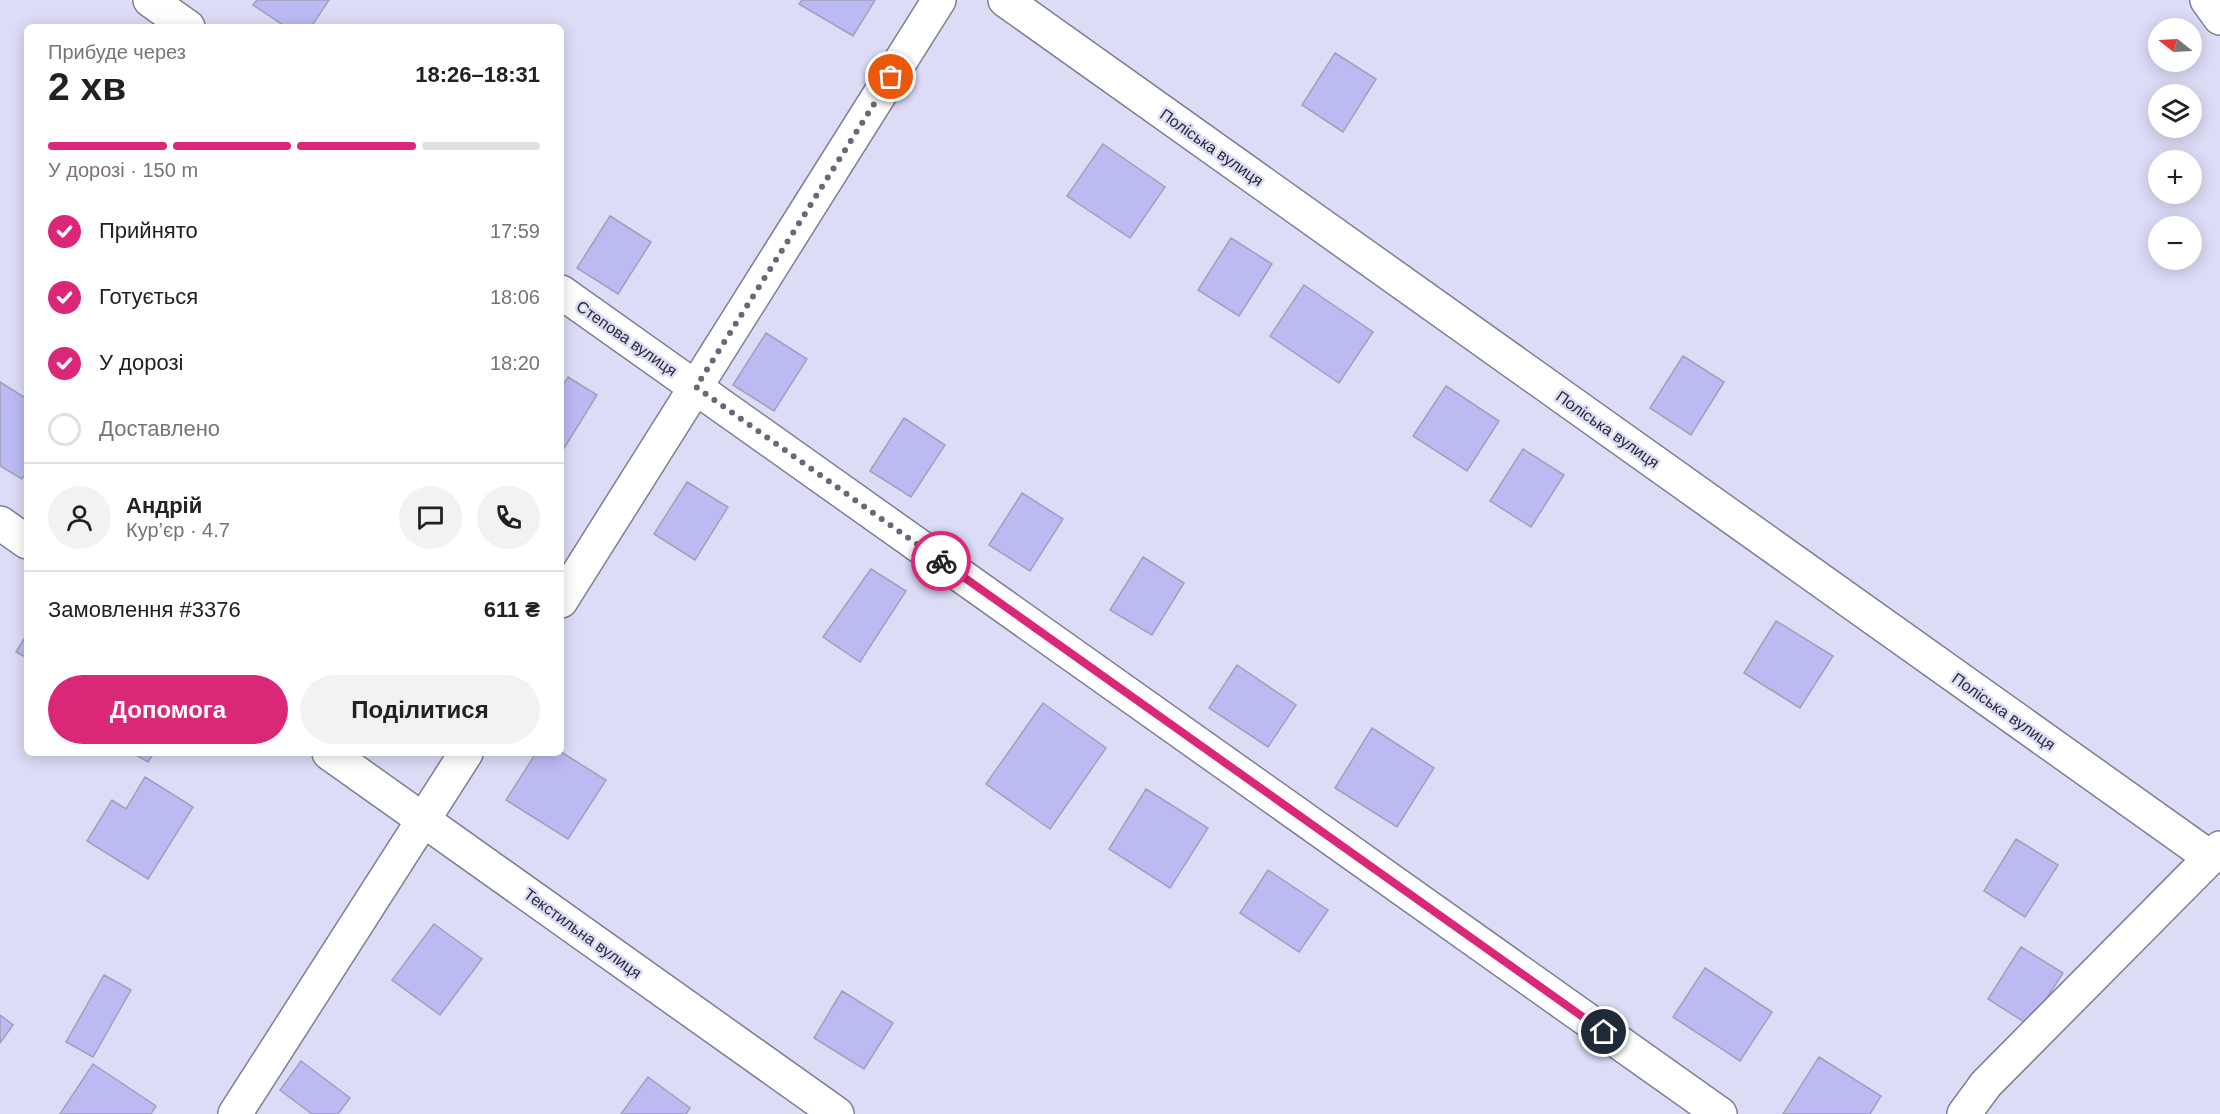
<!DOCTYPE html>
<html lang="uk">
<meta charset="utf-8">
<style>
:root{--surface:#fff;--page:#f2f2f2;--text:#202124;--muted:#757577;--line:#e0e0e0;--accent:#db2777}
body{margin:0;font-family:Helvetica,sans-serif;background:var(--page);color:var(--text);height:100vh;display:flex;flex-direction:column;font-size:22px;white-space:nowrap}
*{box-sizing:border-box;margin:0}
p{font-size:20px;color:var(--muted)}
.icon{flex:none;width:33px;height:33px;fill:none;stroke:currentColor;stroke-width:2;stroke-linecap:round;stroke-linejoin:round}
.map{position:relative;flex:1;overflow:hidden}
.sheet{position:absolute;left:24px;top:24px;width:540px;height:732px;display:flex;flex-direction:column;background:var(--surface);border-radius:9px;box-shadow:0 3px 15px #0003}
.sheet>*{flex:none}
.needle{width:39px;rotate:288deg}
.fabs{position:absolute;left:2148px;top:18px;display:grid;gap:12px}
.fabs a{display:grid;place-items:center;width:54px;height:54px;border-radius:50%;background:var(--surface);box-shadow:0 3px 15px #0003;font-size:30px}
.pin{position:absolute;display:grid;place-items:center;width:51px;height:51px;color:#fff;margin:-26px;border:3px solid #fff;border-radius:50%;box-shadow:0 2px 6px #0007}
.courier{position:absolute;display:grid;place-items:center;width:60px;height:60px;margin:-30px;border:4px solid #db2777;border-radius:50%;background:#fff;color:#222;box-shadow:0 2px 8px #0007}
.overview em{font-style:normal;font-weight:600}
.overview div{display:flex;flex-direction:column-reverse}
.overview{display:flex;align-items:center;justify-content:space-between;height:102px;padding:0 24px}
h1{font-size:39px;font-weight:600;line-height:45px}
.bar{display:grid;grid-template-columns:repeat(4,1fr);gap:9px 6px;align-content:center;height:72px;padding:0 24px}
.bar i{height:8px;border-radius:4px;background:var(--line)}
.bar .active{background:var(--accent)}
.bar p{grid-column:span 4}
.line{display:flex;align-items:center;gap:15px;padding:0 24px;border-top:2px solid var(--line)}
.line div{flex:1}
.round{display:grid;place-items:center;flex:none;width:63px;height:63px;border-radius:32px;background:var(--page)}
ol{padding:0 24px;list-style:none}
li{display:flex;align-items:center;gap:18px;height:66px}
li p{margin-inline-start:auto}
li .icon{padding:6px;border-radius:50%;background:var(--accent);color:#fff;stroke-width:4}
li:last-child{color:var(--muted)}
li i{width:33px;height:33px;border:3px solid var(--line);border-radius:50%}
.primary-button{display:flex;gap:12px;margin-top:auto;padding:12px 24px}
.primary-button a{flex:1;height:69px;border-radius:36px;background:var(--accent);color:#fff;font-size:24px;font-weight:600;line-height:69px;text-align:center}
.primary-button a+a{background:var(--page);color:var(--text)}
.map>svg:first-child{display:block}
</style>
<div class="map">
<svg width="2220" height="1114" viewBox="0 0 2220 1114">
<rect width="100%" height="100%" fill="#dcdcf7"/>
<path fill="#bcbaf2" stroke="#a0a0ba" stroke-width="1.5" d="M257 0H329L311 27H286L253 5Z
M802 0H875L853 36 799 4Z
M1335 53 1376 79 1343 132 1302 105Z
M1103 144 1165 187 1130 238 1067 196Z
M610 216 651 242 618 294 577 268Z
M1231 238 1272 264 1239 316 1198 290Z
M1304 285 1373 332 1339 383 1270 336Z
M766 333 807 359 774 411 733 385Z
M1683 356 1724 382 1691 435 1650 408Z
M568 377 597 395 561 453V388Z
M0 382 27 399V471L22 479 0 466Z
M1446 386 1499 421 1467 471 1413 436Z
M904 418 945 445 911 497 870 471Z
M1523 449 1564 475 1531 527 1490 501Z
M687 482 728 507 695 560 654 534Z
M1022 493 1063 519 1030 571 989 545Z
M1143 557 1184 583 1152 635 1110 610Z
M871 569 906 591 860 662 823 637Z
M1776 621 1833 656 1800 708 1744 673Z
M27 634V658L16 652Z
M1237 665 1296 705 1268 747 1209 708Z
M1043 703 1106 748 1050 829 986 784Z
M1372 728 1434 768 1397 827 1335 788Z
M561 752 606 780 568 839 506 800 536 753Z
M132 753H154L148 762Z
M145 777 193 807 148 879 87 841 112 800 126 809Z
M1146 789 1208 828 1170 888 1109 849Z
M2016 839 2058 865 2025 917 1984 891Z
M1268 870 1328 910 1299 952 1240 913Z
M434 924 482 959 440 1015 392 980Z
M2021 947 2063 973 2029 1025 1988 999Z
M1705 968 1772 1012 1740 1061 1673 1017Z
M104 975 131 990 93 1057 66 1042Z
M842 991 893 1023 864 1069 814 1038Z
M0 1015 13 1025 0 1043Z
M1819 1057 1881 1096 1870 1114H1783Z
M301 1061 350 1098 338 1114H312L280 1090Z
M93 1064 156 1106 151 1114H60Z
M648 1077 690 1108 686 1114H621Z"/>
<g fill="none" stroke-linecap="round" stroke-linejoin="round">
<defs>
<path id="minor" d="M150 0 188 27
M1005 0 2211 858
M2207 0 2220 18
M561 292 1720 1114
M0 523 27 542
M561 601 939 0
M329 753 837 1114
M235 1114 466 753
M1964 1114 1986 1084 2220 848"/>
</defs>
<use href="#minor" stroke="#7e7e96" stroke-width="36"/>
<use href="#minor" stroke="#fff" stroke-width="33"/>
</g>
<g fill="none" stroke-linecap="round" stroke-linejoin="round">
<path stroke="#686878" stroke-width="6" stroke-dasharray="0 10.8" d="M891 77 696 387 941 561"/>
<path stroke="#db2777" stroke-width="8" d="M941 561 1604 1032"/>
</g>
<g text-anchor="middle" stroke-width="5" stroke-linejoin="round" paint-order="stroke">
<g font-size="16" fill="#2a2a34" stroke="#dcdcf7">
<text transform="translate(1212 147) rotate(35)" y="6">Поліська вулиця</text>
<text transform="translate(627 338) rotate(35)" y="6">Степова вулиця</text>
<text transform="translate(1608 429) rotate(35)" y="6">Поліська вулиця</text>
<text transform="translate(2004 711) rotate(35)" y="6">Поліська вулиця</text>
<text transform="translate(583 933) rotate(36)" y="6">Текстильна вулиця</text>
</g>
</g>
</svg>
<div class="fabs">
<a><svg class="needle" viewBox="-14 -14 28 28"><path d="M0-13l5 13h-10z" fill="#e53935"/><path d="M0 13l5-13h-10z" fill="#757577"/></svg></a>
<a><svg class="icon" aria-label="layers" viewBox="0 0 24 24"><path d="M12 4l9 5-9 5-9-5zM3 14l9 5 9-5"/></svg></a>
<a>+</a>
<a>−</a>
</div>
<div class="pin" style="left:891px;top:77px;background:#ea580c"><svg class="icon" aria-label="bag" viewBox="0 0 24 24"><path d="M5 8h14l-1 12H6zM9 8a3 3 0 0 1 6 0"/></svg></div>
<div class="pin" style="left:1604px;top:1032px;background:#1f2937"><svg class="icon" aria-label="home" viewBox="0 0 24 24"><path d="M3 11l9-7 9 7M6 9v11h12V9"/></svg></div>
<div class="courier" style="left:941px;top:561px"><svg class="icon" aria-label="bike" viewBox="0 0 24 24"><circle cx="6" cy="16" r="4"/><circle cx="18" cy="16" r="4"/><path d="M6 16l4-8h5l3 8M10 8l3 8H6M13 5h3"/></svg></div>
<section class="sheet">
<div class="overview"><div><h1>2 хв</h1><p>Прибуде через</p></div><em>18:26–18:31</em></div>
<div class="bar"><i class="active"></i><i class="active"></i><i class="active"></i><i></i><p>У дорозі · 150 m</p></div>
<ol>
<li><svg class="icon" aria-label="check" viewBox="0 0 24 24"><path d="M5 12l5 5 9-10"/></svg>Прийнято<p>17:59</p></li>
<li><svg class="icon" aria-label="check" viewBox="0 0 24 24"><path d="M5 12l5 5 9-10"/></svg>Готується<p>18:06</p></li>
<li><svg class="icon" aria-label="check" viewBox="0 0 24 24"><path d="M5 12l5 5 9-10"/></svg>У дорозі<p>18:20</p></li>
<li><i></i>Доставлено</li>
</ol>
<div class="line" style="height:108px"><a class="round"><svg class="icon" aria-label="person" viewBox="0 0 24 24"><circle cx="12" cy="8" r="4"/><path d="M4 21q1-7 8-7t8 7"/></svg></a><div><b>Андрій</b><p>Кур’єр · 4.7</p></div><a class="round"><svg class="icon" aria-label="chat" viewBox="0 0 24 24"><path d="M4 5h16v11H9l-5 4z"/></svg></a><a class="round"><svg class="icon" aria-label="phone" viewBox="0 0 24 24"><path d="M5 4h4l2 5-3 2q2 4 5 5l2-3 5 2v4C11 20 4 13 5 4z"/></svg></a></div>
<div class="line" style="height:78px"><div>Замовлення #3376</div><b>611 ₴</b></div>
<div class="primary-button"><a>Допомога</a><a>Поділитися</a></div>
</section>
</div>
